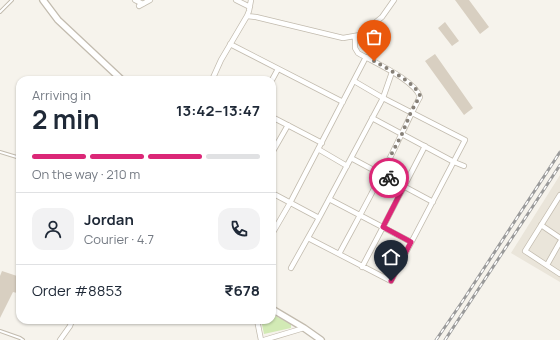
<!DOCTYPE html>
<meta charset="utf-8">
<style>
:root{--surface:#fff;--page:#f2f2f3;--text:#1f2937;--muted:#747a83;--line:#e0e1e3;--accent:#db2777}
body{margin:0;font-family:Manrope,sans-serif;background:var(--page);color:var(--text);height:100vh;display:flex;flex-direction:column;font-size:15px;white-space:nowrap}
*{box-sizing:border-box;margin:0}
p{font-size:13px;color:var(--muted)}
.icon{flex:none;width:22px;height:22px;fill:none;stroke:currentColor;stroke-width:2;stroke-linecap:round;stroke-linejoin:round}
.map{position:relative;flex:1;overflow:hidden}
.panel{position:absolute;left:16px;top:76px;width:260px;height:248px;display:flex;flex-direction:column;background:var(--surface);border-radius:12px;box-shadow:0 1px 3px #0004}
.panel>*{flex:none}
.pin{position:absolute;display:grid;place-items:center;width:34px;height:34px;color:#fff;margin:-41px -17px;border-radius:50% 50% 50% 0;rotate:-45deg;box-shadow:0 0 4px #0007}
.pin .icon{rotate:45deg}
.courier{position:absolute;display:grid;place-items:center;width:40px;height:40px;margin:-20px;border:3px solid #db2777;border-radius:50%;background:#fff;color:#222;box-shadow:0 1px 5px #0007}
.headline em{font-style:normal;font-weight:700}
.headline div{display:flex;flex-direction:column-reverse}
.headline{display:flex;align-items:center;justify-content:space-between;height:68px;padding:0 16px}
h1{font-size:26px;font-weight:700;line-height:30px}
.bar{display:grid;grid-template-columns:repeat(4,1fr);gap:6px 4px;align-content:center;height:48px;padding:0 16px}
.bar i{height:5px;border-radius:3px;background:var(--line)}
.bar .selected{background:var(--accent)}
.bar p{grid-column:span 4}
.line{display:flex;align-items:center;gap:10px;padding:0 16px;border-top:1px solid var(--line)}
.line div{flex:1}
.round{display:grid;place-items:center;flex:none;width:42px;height:42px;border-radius:12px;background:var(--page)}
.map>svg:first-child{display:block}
</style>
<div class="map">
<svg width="560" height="340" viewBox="0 0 560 340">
<rect width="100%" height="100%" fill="#f6f3ec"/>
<path fill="#eae5da" d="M560 175V282L511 253Z"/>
<path fill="#d2eab5" d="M272 314 291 324V328L264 334 261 320H272Z"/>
<path fill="#d8cfc1" d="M455 0H469L489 27 480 34Z
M445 22 459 41 452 46 438 28Z
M435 54 473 108 464 115 425 61Z
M2 271 20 277V284L17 293 13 292 0 318V276Z"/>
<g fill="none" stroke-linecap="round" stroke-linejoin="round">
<defs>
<path id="service" d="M0 12 12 0
M0 152 20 158
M0 331 20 338 23 340"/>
<path id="minor" d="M135 0 143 4
M236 0 250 7
M139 6 150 0
M247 16 256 17 343 38 360 35 382 17 394 0
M230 44 343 102
M212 80 221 60 247 16 249 11 251 0
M272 80 278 69
M272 117 322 143
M372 118 454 162 464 166
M318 149 347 166
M272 153 288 125
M351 158 433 202
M272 193 319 218
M560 195 525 251 560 274
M329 199 411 242
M541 225 560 238
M272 234 290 203 366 57
M308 238 391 281 465 140 383 98 354 81
M339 254C360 215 382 176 401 135 408 122 413 109 420 97 415 80 373 62 358 53L355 48V36
M547 265 560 242
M362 267 383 227 425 146
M291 268 319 218 383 98 392 72
M257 320 261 340
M60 340 70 326 72 320
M264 340 304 328"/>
<path id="tertiary" d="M43 0 58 20 122 80
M272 309 304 328 321 340"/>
</defs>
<use href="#service" stroke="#c2bbae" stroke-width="4"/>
<use href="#minor" stroke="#c2bbae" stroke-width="6"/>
<use href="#tertiary" stroke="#c2bbae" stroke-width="8"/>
<use href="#service" stroke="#fff" stroke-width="2"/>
<use href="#minor" stroke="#fff" stroke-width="4.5"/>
<use href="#tertiary" stroke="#fff" stroke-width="5.5"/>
<defs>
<path id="rail" d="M436 340 462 302 560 152
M445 340 560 165"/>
</defs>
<use href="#rail" stroke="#9a9a9a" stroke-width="3"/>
<use href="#rail" stroke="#fff" stroke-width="1.5" stroke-dasharray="4.5" stroke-linecap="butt"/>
</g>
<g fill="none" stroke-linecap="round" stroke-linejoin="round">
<path stroke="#878178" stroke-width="4" stroke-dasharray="0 7.2" d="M374 61C386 68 416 83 420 96L411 112 402 134 381 174 389 178"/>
<path stroke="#db2777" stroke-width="5" d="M389 178 404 186 383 227 411 242 391 281"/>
</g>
</svg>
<div class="pin" style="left:374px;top:61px;background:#ea580c"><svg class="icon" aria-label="bag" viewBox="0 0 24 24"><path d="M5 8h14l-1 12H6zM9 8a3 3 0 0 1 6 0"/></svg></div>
<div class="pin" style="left:391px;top:281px;background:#1f2937"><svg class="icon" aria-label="home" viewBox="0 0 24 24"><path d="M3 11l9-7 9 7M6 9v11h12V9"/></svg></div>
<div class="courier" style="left:389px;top:178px"><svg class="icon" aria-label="bike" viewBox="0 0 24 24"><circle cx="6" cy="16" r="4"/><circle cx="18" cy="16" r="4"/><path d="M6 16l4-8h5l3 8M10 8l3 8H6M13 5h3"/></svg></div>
<section class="panel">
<div class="headline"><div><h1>2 min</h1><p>Arriving in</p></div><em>13:42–13:47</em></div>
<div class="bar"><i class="selected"></i><i class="selected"></i><i class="selected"></i><i></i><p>On the way · 210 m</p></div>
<div class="line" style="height:72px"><a class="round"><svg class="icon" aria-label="person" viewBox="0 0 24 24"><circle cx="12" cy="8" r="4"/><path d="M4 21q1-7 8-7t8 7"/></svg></a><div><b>Jordan</b><p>Courier · 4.7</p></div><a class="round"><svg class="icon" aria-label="phone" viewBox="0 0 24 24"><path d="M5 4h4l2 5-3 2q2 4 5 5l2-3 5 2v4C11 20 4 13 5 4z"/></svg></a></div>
<div class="line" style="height:52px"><div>Order #8853</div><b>₹678</b></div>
</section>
</div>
